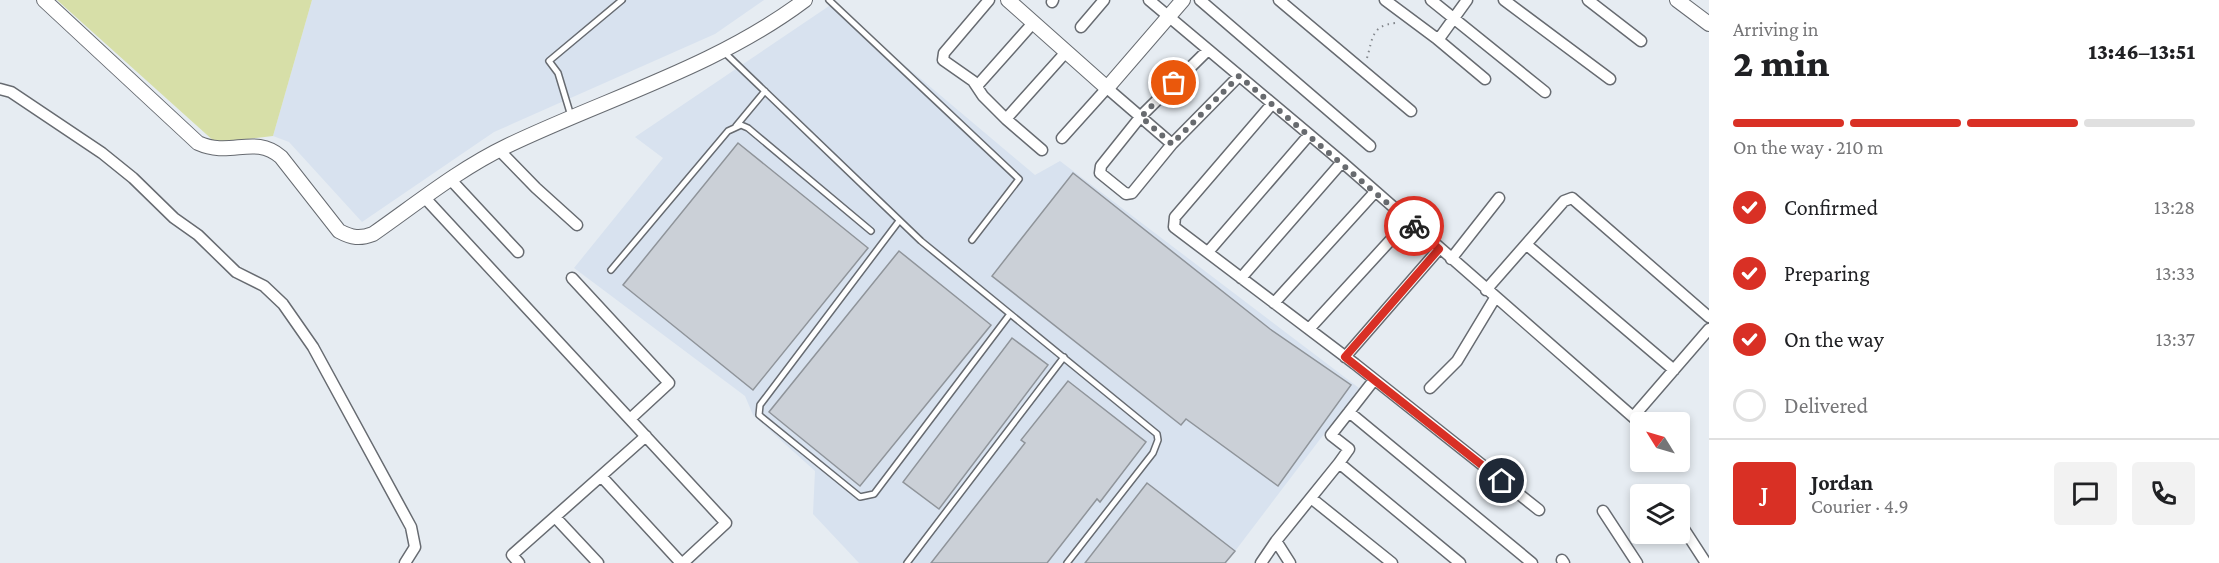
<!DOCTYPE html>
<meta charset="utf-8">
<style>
:root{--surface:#fff;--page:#f2f2f2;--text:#202124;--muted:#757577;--line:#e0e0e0;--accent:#d93025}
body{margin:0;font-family:"Crimson Pro",serif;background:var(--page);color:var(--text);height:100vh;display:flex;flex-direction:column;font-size:22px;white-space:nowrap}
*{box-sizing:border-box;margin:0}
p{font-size:20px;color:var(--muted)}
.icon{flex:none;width:33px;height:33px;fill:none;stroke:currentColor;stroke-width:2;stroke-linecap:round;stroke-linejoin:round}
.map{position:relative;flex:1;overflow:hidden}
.side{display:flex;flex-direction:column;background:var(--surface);width:510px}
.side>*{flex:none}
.needle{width:39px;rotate:307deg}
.controls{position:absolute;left:1630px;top:412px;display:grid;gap:12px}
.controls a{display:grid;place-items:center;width:60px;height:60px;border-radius:6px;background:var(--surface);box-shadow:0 3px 9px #0003;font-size:30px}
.pin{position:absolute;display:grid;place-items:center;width:51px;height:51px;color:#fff;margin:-26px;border:3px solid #fff;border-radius:50%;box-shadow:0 2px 6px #0007}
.courier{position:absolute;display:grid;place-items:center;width:60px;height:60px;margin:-30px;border:4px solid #d93025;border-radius:50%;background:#fff;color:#222;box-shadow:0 2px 8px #0007}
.head em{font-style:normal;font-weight:800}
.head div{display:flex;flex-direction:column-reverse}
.head{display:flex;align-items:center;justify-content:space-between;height:102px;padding:0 24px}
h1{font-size:39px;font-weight:800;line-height:45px}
.bar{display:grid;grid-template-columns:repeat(4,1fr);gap:9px 6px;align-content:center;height:72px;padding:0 24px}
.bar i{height:8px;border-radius:4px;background:var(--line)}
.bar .selected{background:var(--accent)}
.bar p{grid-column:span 4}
.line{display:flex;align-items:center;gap:15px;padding:0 24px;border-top:2px solid var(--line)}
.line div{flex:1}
.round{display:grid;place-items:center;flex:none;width:63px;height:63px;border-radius:6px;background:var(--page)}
ol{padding:0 24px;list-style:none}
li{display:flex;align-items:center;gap:18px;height:66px}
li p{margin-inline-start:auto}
li .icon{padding:6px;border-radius:50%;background:var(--accent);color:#fff;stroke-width:4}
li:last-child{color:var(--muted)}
li i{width:33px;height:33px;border:3px solid var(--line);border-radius:50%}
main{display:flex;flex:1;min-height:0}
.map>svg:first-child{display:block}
</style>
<main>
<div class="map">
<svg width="1709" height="563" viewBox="0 0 1709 563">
<rect width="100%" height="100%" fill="#e6ecf2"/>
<path fill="#d8e2ef" d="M312 0H764L715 34 494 132 362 222 289 142 273 136Z
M832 4 1035 175 1060 161 1359 388 1226 563H859L813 514 815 471 753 415 745 396 574 268 663 158 635 137Z"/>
<path fill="#d7dfa8" d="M57 0H312L273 136 216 143Z"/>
<path fill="#cbd0d7" stroke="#8f949a" stroke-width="1.5" d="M738 143 868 248 753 390 623 285Z
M1073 173 1270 329 1351 385 1278 486 1186 419 1181 425 992 276Z
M899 251 991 325 860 486 769 412Z
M1012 338 1048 365 939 509 903 482Z
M1068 381 1146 442 1100 502 1097 499 1047 563H931L1025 443 1021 440Z
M1147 483 1235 551 1225 563H1085Z"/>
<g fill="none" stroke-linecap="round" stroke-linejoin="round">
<defs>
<path id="service" d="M829 0 1019 179 972 240
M724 52 921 241 1157 434 1158 440 1153 453 1067 563
M571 116 558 73 549 61 622 0
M736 126 765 91
M899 221 760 405 759 415 860 497 874 494 1010 314
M611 270 728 131 741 125 748 128 871 231
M907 563 1064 357"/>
<path id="minor" d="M989 0 944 53 943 60 973 81 983 96 1006 119 1042 150
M1149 0 1342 162 1641 424
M1200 0 1370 146
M1279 0 1411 111
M1385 0 1436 38 1441 36 1467 0
M1431 0 1545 92
M1504 0 1610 79
M1588 0 1641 41
M1052 2 1053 0
M1081 27 1104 0
M1436 38 1485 79
M1208 50 1141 116 1101 166 1100 173 1126 194 1132 193 1172 144 1239 76
M977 86 1033 23
M0 89 11 92 102 153 133 178 174 218 198 235 236 272 264 286 283 304 313 347 411 527 415 547 405 563
M1272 104 1175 217 1174 227 1355 364 1539 510
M1006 119 1066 52
M1062 138 1107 88 1172 144
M499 150 536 188 577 225
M451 180 518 252
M425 198 726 523 683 563
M1527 245 1674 370
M1208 252 1309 135
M1451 259 1499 198
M572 278 669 383 630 419
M1241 278 1342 162
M1486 290 1564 201 1572 198 1709 317
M1274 303 1375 192
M1309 329 1408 221
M1345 357 1439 249
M1430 388 1457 361 1495 298
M1349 412 1532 563
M1633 417 1709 329
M1339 463 1349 449 1331 435 1374 380
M601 476 681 563
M1311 498 1392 563
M1603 511 1637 563
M555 517 598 563
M1680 523 1706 563
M1276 541 1290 563
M1562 560 1564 563
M519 563 512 555 646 436
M1261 563 1276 541 1339 463 1460 563"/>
<path id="tertiary" d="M44 0 198 143C231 158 254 134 281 157L339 231C352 238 360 239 373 234 416 204 459 169 507 146 607 98 716 67 805 0
M1008 0 1107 88 1183 0
M1677 0 1709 24"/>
</defs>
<use href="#service" stroke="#676b71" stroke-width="8"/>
<use href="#minor" stroke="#676b71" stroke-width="13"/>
<use href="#tertiary" stroke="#676b71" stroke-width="16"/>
<path stroke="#83878c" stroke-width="2" stroke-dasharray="1.5 4.5" stroke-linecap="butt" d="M1367 58C1373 38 1371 26 1395 23"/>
<use href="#service" stroke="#fff" stroke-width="5"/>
<use href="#minor" stroke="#fff" stroke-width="10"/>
<use href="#tertiary" stroke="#fff" stroke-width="14"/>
</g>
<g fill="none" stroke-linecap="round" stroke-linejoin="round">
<path stroke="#686b6f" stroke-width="6" stroke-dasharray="0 10.8" d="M1174 83 1141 117 1172 144 1239 76 1414 226"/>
<path stroke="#d93025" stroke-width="8" d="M1414 226 1439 249 1345 357 1502 481"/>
</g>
</svg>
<div class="controls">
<a><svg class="needle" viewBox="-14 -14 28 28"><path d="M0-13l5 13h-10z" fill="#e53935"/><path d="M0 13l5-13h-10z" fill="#757577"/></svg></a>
<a><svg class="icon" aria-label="layers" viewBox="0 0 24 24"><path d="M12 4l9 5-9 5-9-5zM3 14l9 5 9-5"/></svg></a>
</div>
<div class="pin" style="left:1174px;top:83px;background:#ea580c"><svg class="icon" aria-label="bag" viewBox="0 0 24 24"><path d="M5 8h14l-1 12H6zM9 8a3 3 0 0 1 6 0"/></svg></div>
<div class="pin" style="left:1502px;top:481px;background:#1f2937"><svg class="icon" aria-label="home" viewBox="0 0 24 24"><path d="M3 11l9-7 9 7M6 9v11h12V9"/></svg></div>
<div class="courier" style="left:1414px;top:226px"><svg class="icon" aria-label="bike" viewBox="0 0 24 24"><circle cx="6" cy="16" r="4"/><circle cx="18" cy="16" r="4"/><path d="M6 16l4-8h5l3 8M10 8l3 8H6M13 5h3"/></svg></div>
</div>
<section class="side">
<div class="head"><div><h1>2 min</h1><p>Arriving in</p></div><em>13:46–13:51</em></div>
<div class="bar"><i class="selected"></i><i class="selected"></i><i class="selected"></i><i></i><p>On the way · 210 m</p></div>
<ol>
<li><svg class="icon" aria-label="check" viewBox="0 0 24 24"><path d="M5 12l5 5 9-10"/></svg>Confirmed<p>13:28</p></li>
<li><svg class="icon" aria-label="check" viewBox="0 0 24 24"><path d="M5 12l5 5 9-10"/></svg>Preparing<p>13:33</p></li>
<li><svg class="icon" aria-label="check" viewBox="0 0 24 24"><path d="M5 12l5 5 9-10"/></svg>On the way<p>13:37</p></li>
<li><i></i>Delivered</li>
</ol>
<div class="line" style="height:108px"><b class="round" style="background:var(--accent);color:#fff">J</b><div><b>Jordan</b><p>Courier · 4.9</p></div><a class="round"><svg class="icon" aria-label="chat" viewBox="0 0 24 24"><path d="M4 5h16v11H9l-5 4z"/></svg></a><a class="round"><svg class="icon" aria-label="phone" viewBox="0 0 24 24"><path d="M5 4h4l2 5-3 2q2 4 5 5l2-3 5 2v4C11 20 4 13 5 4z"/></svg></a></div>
</section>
</main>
